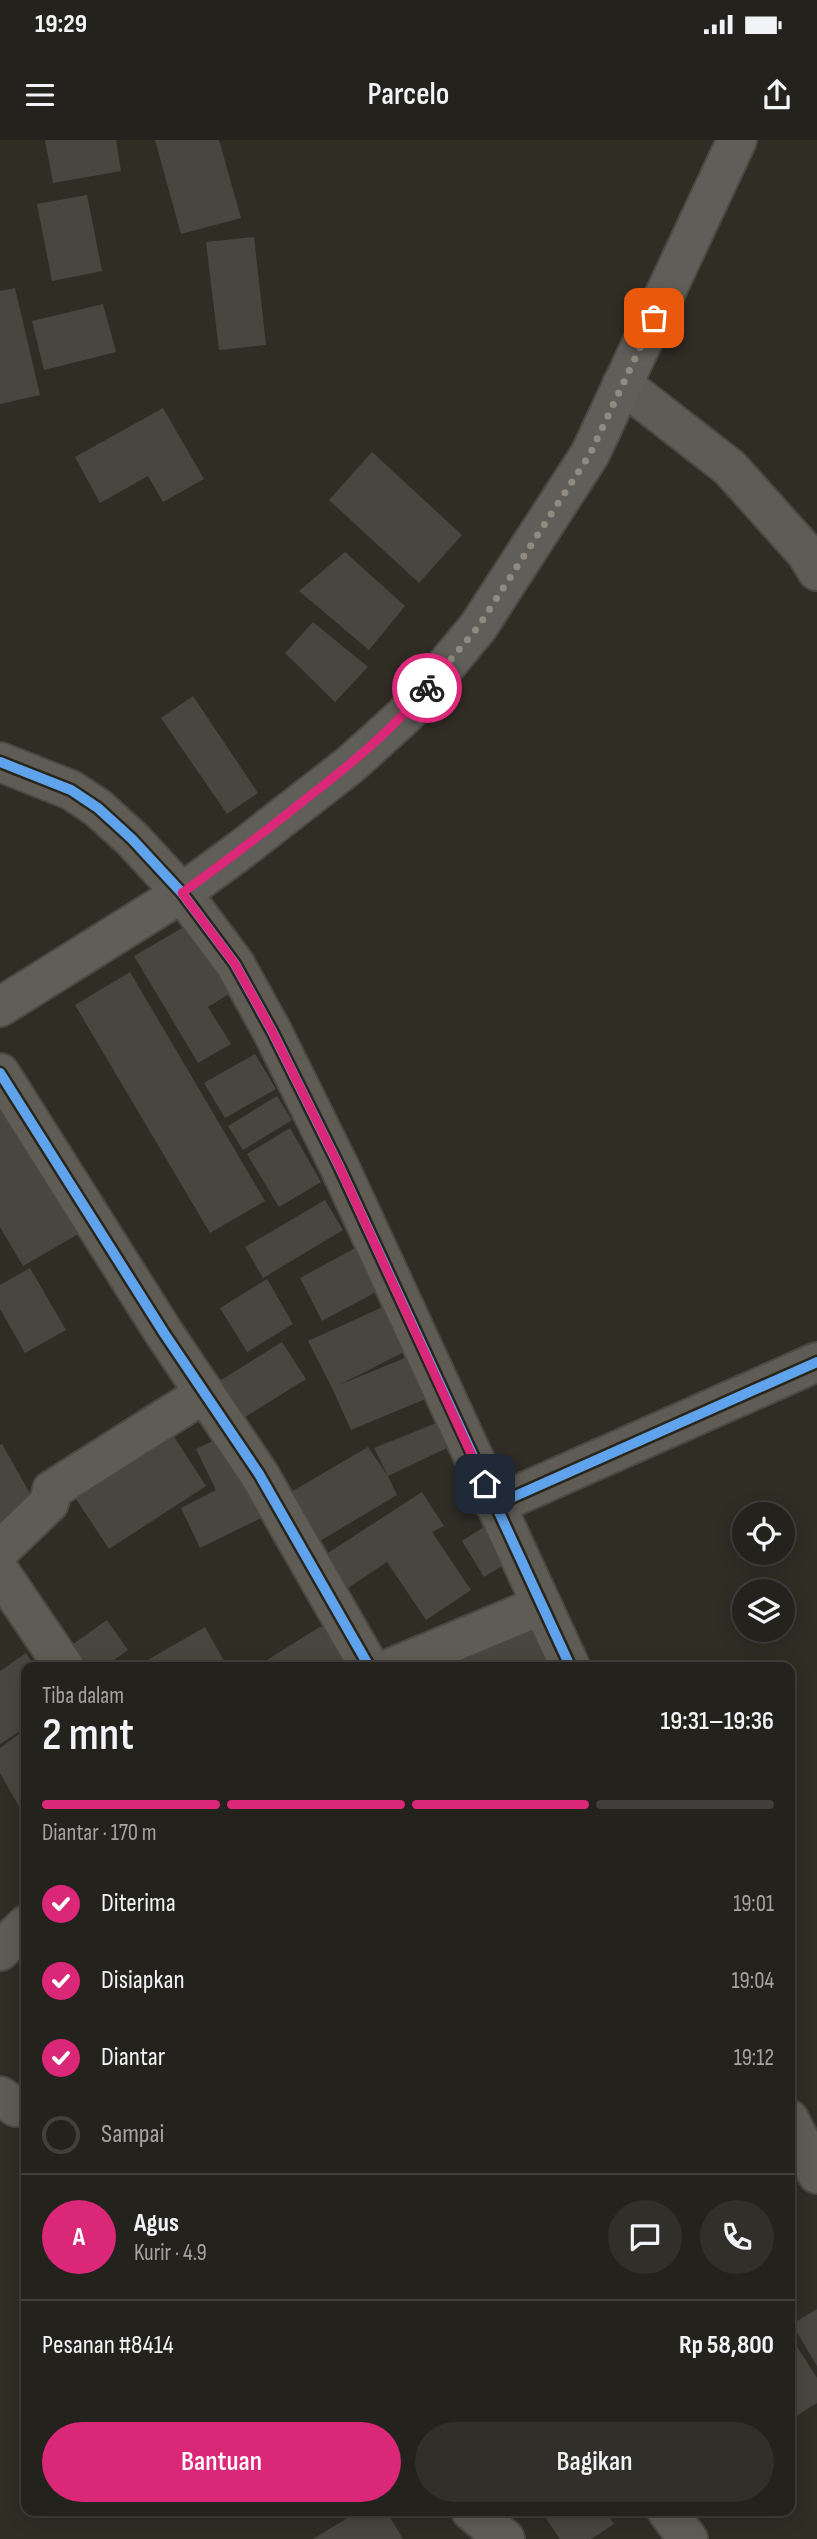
<!DOCTYPE html>
<html lang="id">
<meta charset="utf-8">
<style>
:root{--surface:#24221c;--page:#302f29;--text:#f1f3f6;--muted:#a3a4a3;--line:#413f3b;--accent:#db2777}
body{margin:0;font-family:"Sofia Sans Condensed",sans-serif;background:var(--page);color:var(--text);height:100vh;display:flex;flex-direction:column;font-size:26px;white-space:nowrap}
*{box-sizing:border-box;margin:0}
p{font-size:23px;color:var(--muted)}
.icon{flex:none;width:38px;height:38px;fill:none;stroke:currentColor;stroke-width:2;stroke-linecap:round;stroke-linejoin:round}
.map{position:relative;flex:1;overflow:hidden}
.side{position:absolute;left:21px;top:1522px;width:774px;height:854px;display:flex;flex-direction:column;background:var(--surface);border-radius:14px;box-shadow:0 4px 18px #0003,0 0 0 2px var(--line)}
.side>*{flex:none}
.buttons{position:absolute;left:732px;top:1362px;display:grid;gap:14px}
.buttons a{display:grid;place-items:center;width:63px;height:63px;border-radius:50%;background:var(--surface);box-shadow:0 4px 18px #0003,0 0 0 2px var(--line);font-size:35px}
.pin{position:absolute;display:grid;place-items:center;width:60px;height:60px;color:#fff;margin:-30px;border-radius:14px;box-shadow:0 4px 10px #0006}
.courier{position:absolute;display:grid;place-items:center;width:70px;height:70px;margin:-35px;border:5px solid #db2777;border-radius:50%;background:#fff;color:#222;box-shadow:0 2px 9px #0007}
.head em{font-style:normal;font-weight:600}
.head div{display:flex;flex-direction:column-reverse}
.head{display:flex;align-items:center;justify-content:space-between;height:119px;padding:0 21px}
h1{font-size:46px;font-weight:600;line-height:52px}
.bar{display:grid;grid-template-columns:repeat(4,1fr);gap:10px 7px;align-content:center;height:84px;padding:0 21px}
.bar i{height:9px;border-radius:5px;background:var(--line)}
.bar .selected{background:var(--accent)}
.bar p{grid-column:span 4}
.line{display:flex;align-items:center;gap:18px;padding:0 21px;border-top:2px solid var(--line)}
.line div{flex:1}
.round{display:grid;place-items:center;flex:none;width:74px;height:74px;border-radius:37px;background:var(--page)}
ol{padding:0 21px;list-style:none}
li{display:flex;align-items:center;gap:21px;height:77px}
li p{margin-inline-start:auto}
li .icon{padding:7px;border-radius:50%;background:var(--accent);color:#fff;stroke-width:4}
li:last-child{color:var(--muted)}
li i{width:38px;height:38px;border:4px solid var(--line);border-radius:50%}
.cta{display:flex;gap:14px;margin-top:auto;padding:14px 21px}
.cta a{flex:1;height:80px;border-radius:42px;background:var(--accent);color:#fff;font-size:28px;font-weight:600;line-height:80px;text-align:center}
.cta a+a{background:var(--page);color:var(--text)}
.status{display:flex;justify-content:space-between;align-items:center;height:49px;padding:0 35px;background:var(--surface);direction:ltr}
.status svg{height:19px;fill:currentColor}
header{display:flex;justify-content:space-between;align-items:center;height:91px;padding:0 21px;background:var(--surface);font-size:32px;font-weight:600}
.map>svg:first-child{display:block}
</style>
<div class="status"><b>19:29</b><svg viewBox="0 0 49 12"><path d="M0 12V9h3v3zM5 12V6h3v6zM10 12V3h3v9zM15 12V0h3v12zM26 1h20v11H26zM47 4h2v5h-2z"/></svg></div>
<header><svg class="icon" aria-label="menu" viewBox="0 0 24 24"><path d="M4 6h16M4 12h16M4 18h16"/></svg>Parcelo<svg class="icon" aria-label="share" viewBox="0 0 24 24"><path d="M12 15V3M7 8l5-5 5 5M5 13v7h14v-7"/></svg></header>
<div class="map">
<svg width="817" height="2399" viewBox="0 0 817 2399">
<rect width="100%" height="100%" fill="#302d25"/>
<path fill="#49463f" d="M45 0H116L121 31 53 43Z
M155 0H219L241 78 181 94Z
M87 55 102 131 52 141 37 64Z
M254 97 266 205 219 210 206 102Z
M15 148 40 255 0 264V151Z
M103 164 116 212 44 230 32 181Z
M163 268 204 339 163 362 148 336 100 363 75 317Z
M372 312 462 395 419 443 329 360Z
M345 412 405 466 369 510 299 451Z
M313 482 368 527 335 562 285 513Z
M193 556 258 653 227 674 161 578Z
M189 784 229 854 208 867 231 904 198 923 134 816Z
M130 832 265 1061 210 1093 75 865Z
M255 914 276 949 225 978 204 943Z
M0 941 87 1089 23 1126 0 1087Z
M277 956 292 980 243 1010 228 986Z
M290 988 321 1042 279 1067 247 1014Z
M325 1060 343 1090 263 1138 245 1107Z
M368 1101 391 1144 322 1181 300 1138Z
M30 1128 66 1190 25 1213 0 1169V1145Z
M267 1139 293 1184 247 1212 220 1168Z
M387 1165 408 1210 339 1245 417 1213 435 1255 351 1290 332 1248 308 1201Z
M282 1202 306 1239 239 1281 216 1243Z
M439 1282 449 1307 388 1336 397 1355 310 1407 279 1359 368 1307 388 1336 374 1308Z
M171 1292 206 1346 109 1409 74 1356Z
M229 1293 269 1374 200 1408 181 1368 216 1350 196 1309Z
M2 1304 36 1364 0 1384V1305Z
M422 1352 444 1386 432 1392 471 1450 426 1480 387 1422 336 1456 314 1422Z
M490 1383 512 1420 484 1437 462 1401Z
M340 1479 354 1528H254L318 1488Z
M107 1480 128 1510 103 1528H75L63 1511Z
M538 1480 561 1528H461L456 1519Z
M205 1487 228 1528H134Z
M26 1513 36 1528H26V1587L0 1604V1531Z
M26 1589V1679L0 1633V1608Z
M817 2169V2226L792 2184Z
M789 2194 817 2238V2263L793 2278 789 2273Z
M359 2371H386L403 2399H313Z
M541 2371H605L614 2384 591 2399H560Z"/>
<g fill="none" stroke-linecap="round" stroke-linejoin="round">
<defs>
<path id="street" d="M622 244 730 328 806 413 817 431
M0 622 71 650 98 668 132 699 182 753 235 824 272 891 340 1028 571 1528
M0 933 164 1193 259 1334 370 1528
M495 1365 817 1222
M0 1410 49 1363 52 1350 205 1253
M0 1432 65 1528
M391 1528 542 1465
M0 1811 26 1785
M0 1956 16 1967H26
M789 1979 817 2034
M471 2371 505 2399
M667 2371 688 2399"/>
<path id="highway" d="M0 867 182 753 242 709 351 624 405 575 478 487 590 314 737 0"/>
</defs>
<use href="#street" stroke="#4b4842" stroke-width="42"/>
<use href="#highway" stroke="#4b4a42" stroke-width="42"/>
<use href="#street" stroke="#5f5c55" stroke-width="38"/>
<use href="#highway" stroke="#5f5e59" stroke-width="38"/>
<defs>
<path id="cycleway" d="M0 622 71 650 98 668 132 699 182 753 235 824 272 891 340 1028 571 1528
M0 933 164 1193 259 1334 370 1528
M495 1365 817 1222"/>
</defs>
<use href="#cycleway" stroke="#2a2519" stroke-width="15"/>
<use href="#cycleway" stroke="#60a3ed" stroke-width="10"/>
</g>
<g fill="none" stroke-linecap="round" stroke-linejoin="round">
<path stroke="#8f8b7e" stroke-width="7" stroke-dasharray="0 12.6" d="M427 548 478 487 590 314 654 178"/>
<path stroke="#db2777" stroke-width="9" d="M427 548C392 590 350 625 307 658 266 691 225 722 182 753L235 824 272 891 340 1028 485 1344"/>
</g>
</svg>
<div class="buttons">
<a><svg class="icon" aria-label="locate" viewBox="0 0 24 24"><circle cx="12" cy="12" r="6"/><path d="M12 2v4M12 18v4M2 12h4M18 12h4"/></svg></a>
<a><svg class="icon" aria-label="layers" viewBox="0 0 24 24"><path d="M12 4l9 5-9 5-9-5zM3 14l9 5 9-5"/></svg></a>
</div>
<div class="pin" style="left:654px;top:178px;background:#ea580c"><svg class="icon" aria-label="bag" viewBox="0 0 24 24"><path d="M5 8h14l-1 12H6zM9 8a3 3 0 0 1 6 0"/></svg></div>
<div class="pin" style="left:485px;top:1344px;background:#1f2937"><svg class="icon" aria-label="home" viewBox="0 0 24 24"><path d="M3 11l9-7 9 7M6 9v11h12V9"/></svg></div>
<div class="courier" style="left:427px;top:548px"><svg class="icon" aria-label="bike" viewBox="0 0 24 24"><circle cx="6" cy="16" r="4"/><circle cx="18" cy="16" r="4"/><path d="M6 16l4-8h5l3 8M10 8l3 8H6M13 5h3"/></svg></div>
<section class="side">
<div class="head"><div><h1>2 mnt</h1><p>Tiba dalam</p></div><em>19:31–19:36</em></div>
<div class="bar"><i class="selected"></i><i class="selected"></i><i class="selected"></i><i></i><p>Diantar · 170 m</p></div>
<ol>
<li><svg class="icon" aria-label="check" viewBox="0 0 24 24"><path d="M5 12l5 5 9-10"/></svg>Diterima<p>19:01</p></li>
<li><svg class="icon" aria-label="check" viewBox="0 0 24 24"><path d="M5 12l5 5 9-10"/></svg>Disiapkan<p>19:04</p></li>
<li><svg class="icon" aria-label="check" viewBox="0 0 24 24"><path d="M5 12l5 5 9-10"/></svg>Diantar<p>19:12</p></li>
<li><i></i>Sampai</li>
</ol>
<div class="line" style="height:126px"><b class="round" style="background:var(--accent);color:#fff">A</b><div><b>Agus</b><p>Kurir · 4.9</p></div><a class="round"><svg class="icon" aria-label="chat" viewBox="0 0 24 24"><path d="M4 5h16v11H9l-5 4z"/></svg></a><a class="round"><svg class="icon" aria-label="phone" viewBox="0 0 24 24"><path d="M5 4h4l2 5-3 2q2 4 5 5l2-3 5 2v4C11 20 4 13 5 4z"/></svg></a></div>
<div class="line" style="height:91px"><div>Pesanan #8414</div><b>Rp 58,800</b></div>
<div class="cta"><a>Bantuan</a><a>Bagikan</a></div>
</section>
</div>
